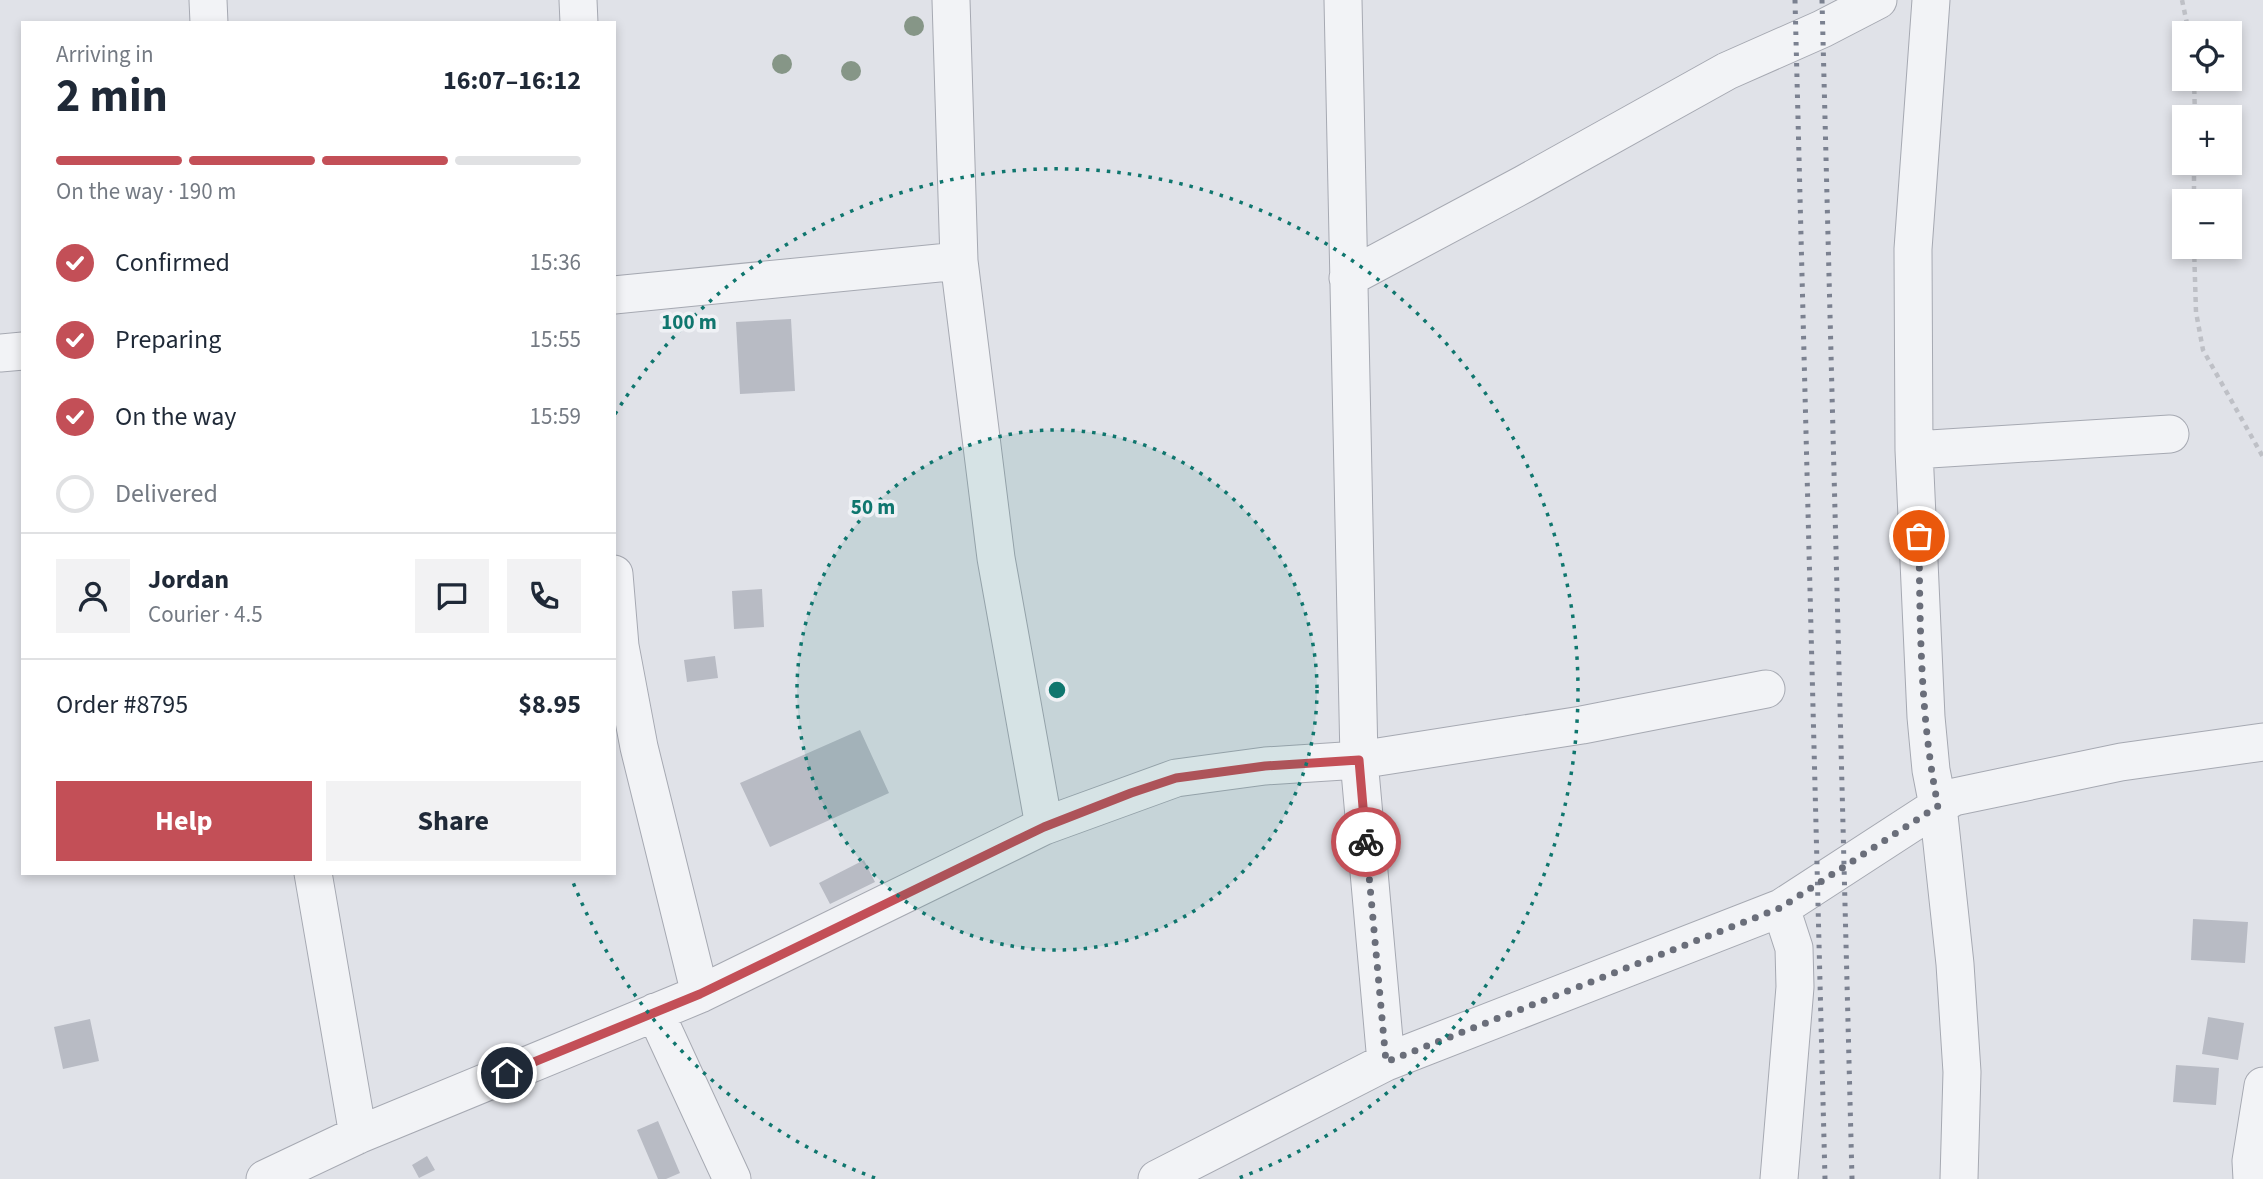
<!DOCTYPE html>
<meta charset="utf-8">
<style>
:root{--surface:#fff;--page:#f2f2f3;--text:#1f2937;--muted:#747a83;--line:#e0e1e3;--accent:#c34f57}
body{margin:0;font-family:"Source Sans 3",sans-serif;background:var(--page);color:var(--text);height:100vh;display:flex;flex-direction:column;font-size:26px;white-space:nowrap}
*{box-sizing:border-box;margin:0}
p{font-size:23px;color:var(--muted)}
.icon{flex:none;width:38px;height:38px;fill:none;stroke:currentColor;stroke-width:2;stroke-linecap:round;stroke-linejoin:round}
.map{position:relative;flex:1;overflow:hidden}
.side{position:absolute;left:21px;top:21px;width:595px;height:854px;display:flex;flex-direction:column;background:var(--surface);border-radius:0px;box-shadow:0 4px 10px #0003}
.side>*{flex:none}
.controls{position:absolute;left:2172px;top:21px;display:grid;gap:14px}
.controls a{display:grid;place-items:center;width:70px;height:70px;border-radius:0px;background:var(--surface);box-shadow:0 4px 10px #0003;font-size:35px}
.pin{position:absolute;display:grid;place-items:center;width:60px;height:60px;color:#fff;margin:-30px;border:4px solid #fff;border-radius:50%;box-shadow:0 2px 7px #0007}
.courier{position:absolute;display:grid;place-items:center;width:70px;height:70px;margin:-35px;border:5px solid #c34f57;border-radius:50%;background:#fff;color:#222;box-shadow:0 2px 9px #0007}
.headline em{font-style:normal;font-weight:700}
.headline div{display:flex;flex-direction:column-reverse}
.headline{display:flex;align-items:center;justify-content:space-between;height:119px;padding:0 35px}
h1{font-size:46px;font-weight:700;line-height:52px}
.bar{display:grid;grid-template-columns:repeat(4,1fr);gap:10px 7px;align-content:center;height:84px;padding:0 35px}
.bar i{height:9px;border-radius:5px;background:var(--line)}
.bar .on{background:var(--accent)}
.bar p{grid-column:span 4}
.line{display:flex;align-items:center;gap:18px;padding:0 35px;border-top:2px solid var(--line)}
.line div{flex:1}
.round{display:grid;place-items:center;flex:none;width:74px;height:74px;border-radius:0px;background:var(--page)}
ol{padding:0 35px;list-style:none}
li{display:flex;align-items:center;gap:21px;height:77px}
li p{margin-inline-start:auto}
li .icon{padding:7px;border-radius:50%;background:var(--accent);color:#fff;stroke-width:4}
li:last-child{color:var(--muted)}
li i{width:38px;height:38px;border:4px solid var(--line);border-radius:50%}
.action{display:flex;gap:14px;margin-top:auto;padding:14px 35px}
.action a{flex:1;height:80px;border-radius:0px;background:var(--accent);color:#fff;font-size:28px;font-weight:700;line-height:80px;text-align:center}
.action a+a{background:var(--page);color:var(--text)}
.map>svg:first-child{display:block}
</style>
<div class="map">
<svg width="2263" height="1179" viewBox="0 0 2263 1179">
<rect width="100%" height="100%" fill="#e0e2e8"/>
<path fill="#b8bbc4" d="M791 319 795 391 740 394 736 322Z
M762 589 764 627 734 629 732 591Z
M715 656 718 678 687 682 684 660Z
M860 730 889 793 770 847 740 783Z
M864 860 875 882 830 904 819 883Z
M2193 919 2248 922 2245 963 2191 960Z
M2208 1017 2244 1023 2238 1060 2202 1054Z
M90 1019 99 1061 63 1069 54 1027Z
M2176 1065 2219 1068 2216 1105 2173 1102Z
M658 1121 680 1173 666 1179H658L637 1130Z
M427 1156 435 1170 419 1178 412 1165Z"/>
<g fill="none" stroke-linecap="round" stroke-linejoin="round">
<defs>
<path id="street" d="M208 0 209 23
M578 0 579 23
M951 0 959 261 996 558 1044 826
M1343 0 1359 760 1386 1062
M1348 278 1524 184 1727 71 1822 29 1878 0
M614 295 959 261
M0 353 23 351
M1914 450 2170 434
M614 574 620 646 639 747 700 994
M313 873 358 1135
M655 1012 732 1179
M265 1179 358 1135 700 994 1044 826 1176 778 1265 766 1359 760 1582 725 1766 689
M1157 1179 1386 1062 1781 908 1938 806 1931 770 1926 717 1914 450 1913 249 1931 0
M1779 1179 1795 987 1794 948 1781 908
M1959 1179 1962 1072 1955 964 1938 806 1954 797 2121 762 2263 742
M2252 1179 2251 1161 2263 1086"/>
</defs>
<use href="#street" stroke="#a6a9b2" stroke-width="39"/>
<path stroke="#bec0c6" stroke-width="4.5" stroke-dasharray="5 5" stroke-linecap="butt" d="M2182 0 2189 33
M2194 79 2195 117
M2194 201V163
M2194 247 2196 312 2203 350 2263 457"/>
<use href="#street" stroke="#f2f3f6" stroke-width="37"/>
<path stroke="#7b8190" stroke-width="5" stroke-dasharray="3.5 7" stroke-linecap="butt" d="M1795 0 1825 1179
M1822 0 1852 1179"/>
</g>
<g fill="#869687">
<circle cx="914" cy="26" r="10"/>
<circle cx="782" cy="64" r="10"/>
<circle cx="851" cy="71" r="10"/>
</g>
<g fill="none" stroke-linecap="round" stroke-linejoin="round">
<path stroke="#6a6e7a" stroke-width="7" stroke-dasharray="0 12.6" d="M1366 842 1386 1062 1780 908 1938 806C1920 718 1920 626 1919 536"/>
<path stroke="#c34f57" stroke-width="9" d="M507 1073 700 994 1044 827 1131 793 1176 778 1265 766 1359 760 1366 842"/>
</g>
<circle cx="1057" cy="690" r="260" fill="#0f766e" fill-opacity=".12"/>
<g fill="none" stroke="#0f766e" stroke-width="3.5" stroke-dasharray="3.5 7">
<circle cx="1057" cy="690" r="260"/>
<path d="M875 1178A521 521 0 0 1 571 877M615 414A521 521 0 1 1 1239 1178"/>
</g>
<circle cx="1057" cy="690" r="10" fill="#0f766e" stroke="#eff1f5" stroke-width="3.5"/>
<g font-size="21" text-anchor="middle" font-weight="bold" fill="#0f766e" stroke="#eff1f5" stroke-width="7" stroke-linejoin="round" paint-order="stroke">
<text x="689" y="329">100 m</text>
<text x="873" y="514">50 m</text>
</g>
</svg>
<div class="controls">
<a><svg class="icon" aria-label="locate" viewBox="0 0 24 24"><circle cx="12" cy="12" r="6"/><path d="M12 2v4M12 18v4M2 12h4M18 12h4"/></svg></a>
<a>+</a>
<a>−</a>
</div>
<div class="pin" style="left:1919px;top:536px;background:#ea580c"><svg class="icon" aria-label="bag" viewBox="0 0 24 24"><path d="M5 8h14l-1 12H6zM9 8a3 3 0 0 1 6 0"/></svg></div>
<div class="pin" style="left:507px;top:1073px;background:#1f2937"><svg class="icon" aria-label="home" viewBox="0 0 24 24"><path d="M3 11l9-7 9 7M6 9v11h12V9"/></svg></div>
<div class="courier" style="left:1366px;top:842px"><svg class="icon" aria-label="bike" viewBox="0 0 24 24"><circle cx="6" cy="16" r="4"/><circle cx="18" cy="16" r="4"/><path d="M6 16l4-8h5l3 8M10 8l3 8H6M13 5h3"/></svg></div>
<section class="side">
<div class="headline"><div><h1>2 min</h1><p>Arriving in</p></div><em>16:07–16:12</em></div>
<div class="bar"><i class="on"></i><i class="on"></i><i class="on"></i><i></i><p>On the way · 190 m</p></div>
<ol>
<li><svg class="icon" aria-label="check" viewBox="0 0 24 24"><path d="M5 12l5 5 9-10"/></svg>Confirmed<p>15:36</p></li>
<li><svg class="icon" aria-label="check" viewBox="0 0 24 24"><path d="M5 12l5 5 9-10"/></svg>Preparing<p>15:55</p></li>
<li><svg class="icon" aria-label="check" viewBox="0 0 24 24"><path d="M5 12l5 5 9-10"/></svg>On the way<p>15:59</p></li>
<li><i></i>Delivered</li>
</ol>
<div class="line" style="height:126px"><a class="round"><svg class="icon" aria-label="person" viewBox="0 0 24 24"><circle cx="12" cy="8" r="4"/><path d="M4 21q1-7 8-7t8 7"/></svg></a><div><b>Jordan</b><p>Courier · 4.5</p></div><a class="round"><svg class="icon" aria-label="chat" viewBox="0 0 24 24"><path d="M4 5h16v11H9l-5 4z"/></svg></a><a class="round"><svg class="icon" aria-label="phone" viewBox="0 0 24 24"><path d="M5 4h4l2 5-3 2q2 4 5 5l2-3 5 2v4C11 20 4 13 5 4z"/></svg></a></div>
<div class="line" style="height:91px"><div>Order #8795</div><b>$8.95</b></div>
<div class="action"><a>Help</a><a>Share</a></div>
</section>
</div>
